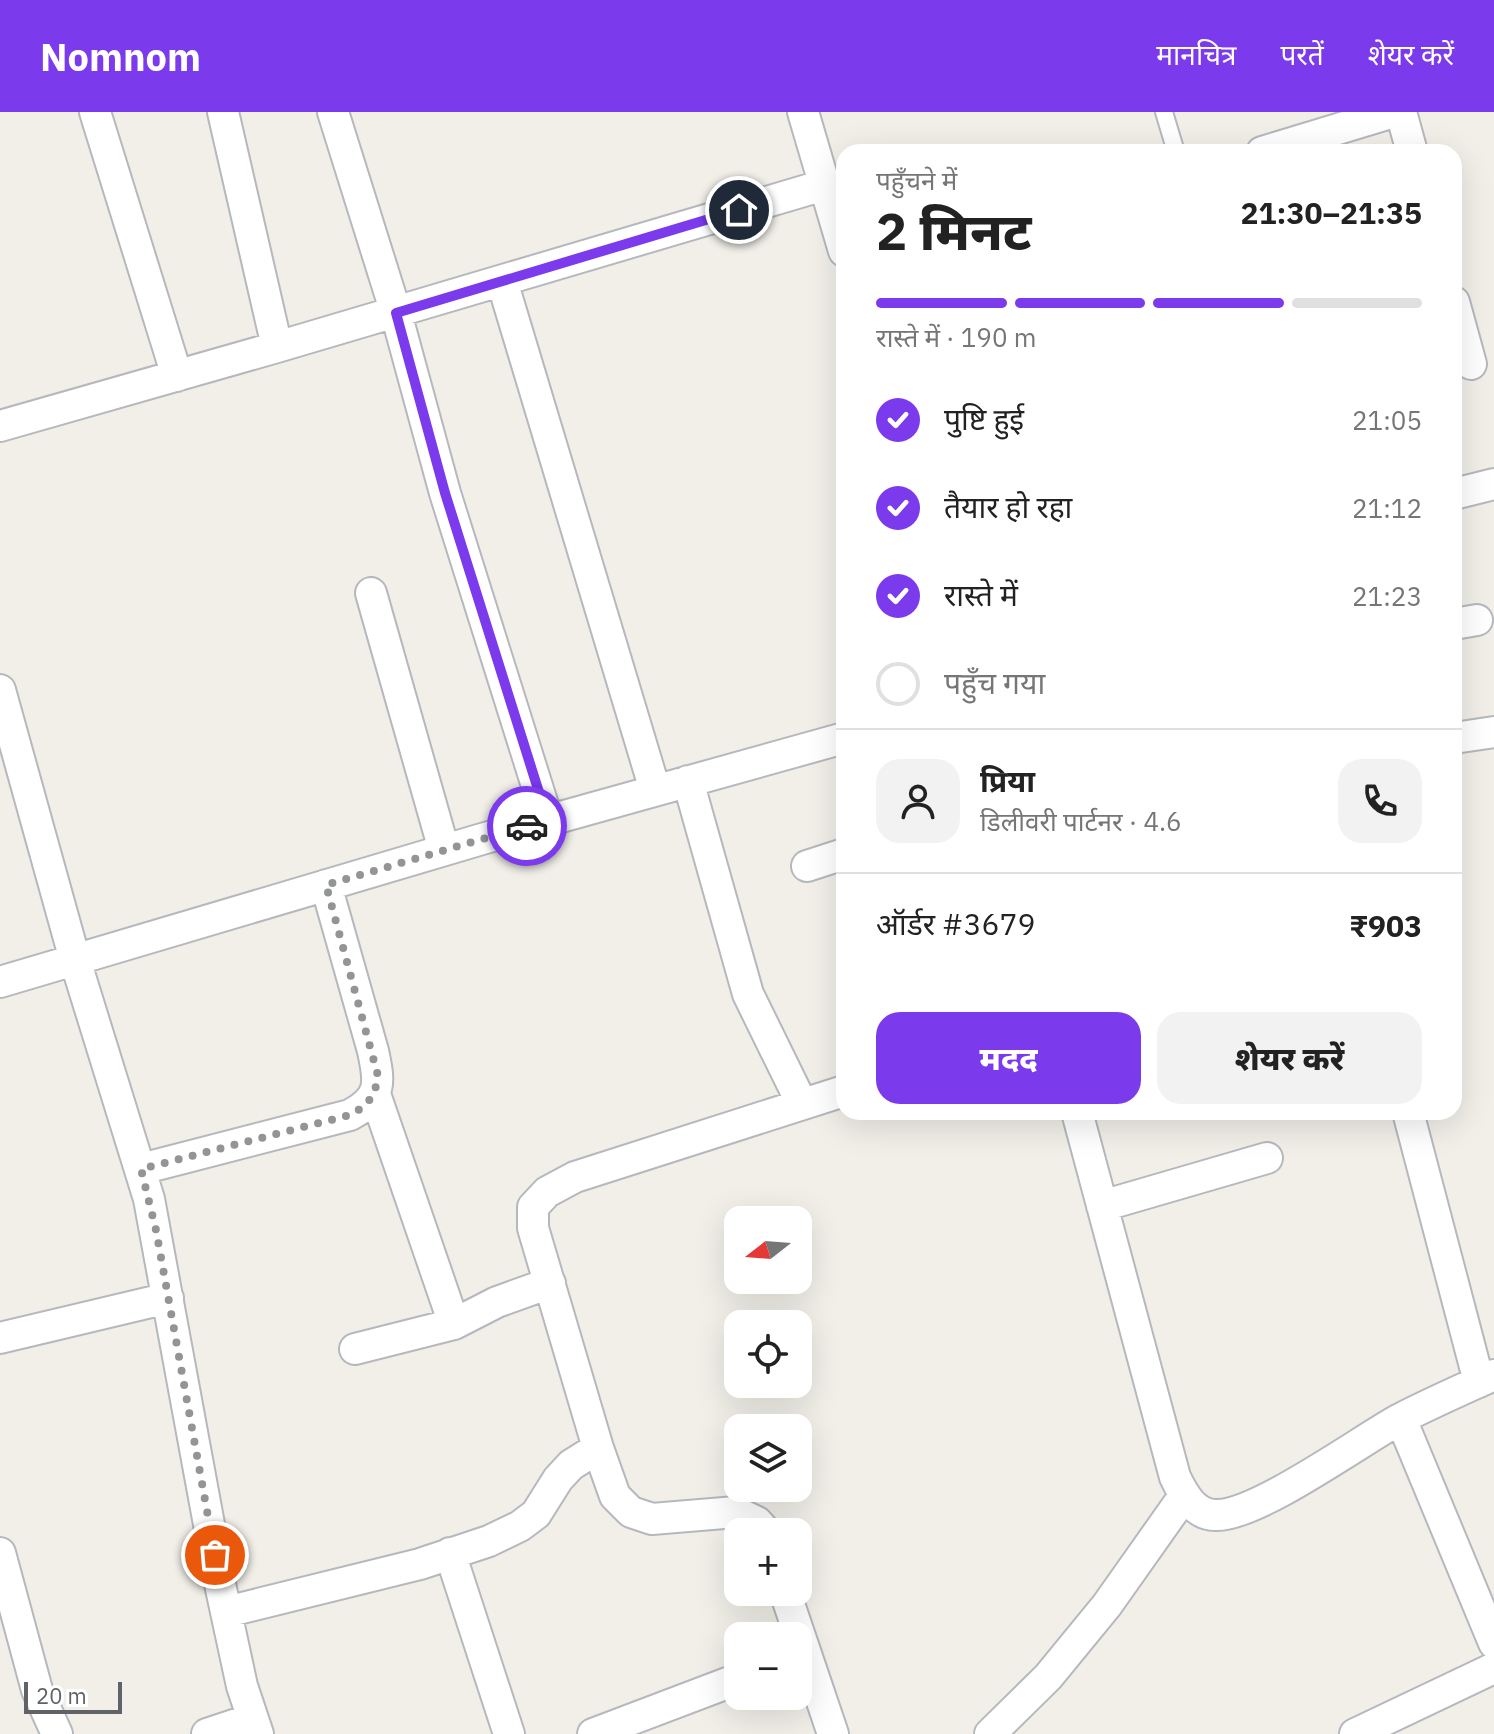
<!DOCTYPE html>
<html lang="hi">
<meta charset="utf-8">
<style>
:root{--surface:#fff;--page:#f2f2f2;--text:#222;--muted:#767676;--line:#e0e0e0;--accent:#7c3aed}
body{margin:0;font-family:"IBM Plex Sans","Noto Sans Devanagari",sans-serif;background:var(--page);color:var(--text);height:100vh;display:flex;flex-direction:column;font-size:30px;white-space:nowrap}
*{box-sizing:border-box;margin:0}
p{font-size:26px;color:var(--muted)}
.icon{flex:none;width:44px;height:44px;fill:none;stroke:currentColor;stroke-width:2;stroke-linecap:round;stroke-linejoin:round}
.map{position:relative;flex:1;overflow:hidden}
.side{position:absolute;left:836px;top:32px;width:626px;height:976px;display:flex;flex-direction:column;background:var(--surface);border-radius:24px;box-shadow:0 8px 32px #0002}
.side>*{flex:none}
.needle{width:52px;rotate:253deg}
.fabs{position:absolute;left:724px;top:1094px;display:grid;gap:16px}
.fabs a{display:grid;place-items:center;width:88px;height:88px;border-radius:16px;background:var(--surface);box-shadow:0 8px 32px #0002;font-size:40px}
.scale{position:absolute;left:24px;bottom:20px;width:98px;box-sizing:border-box;padding-left:8px;border:4px solid #5f6368;border-top:0;font-size:22px;line-height:28px;white-space:nowrap;color:#5f6368;-webkit-text-stroke:6px #fff;paint-order:stroke}
.pin{position:absolute;display:grid;place-items:center;width:68px;height:68px;color:#fff;margin:-34px;border:4px solid #fff;border-radius:50%;box-shadow:0 2px 8px #0007}
.courier{position:absolute;display:grid;place-items:center;width:80px;height:80px;margin:-40px;border:6px solid #7c3aed;border-radius:50%;background:#fff;color:#222;box-shadow:0 2px 10px #0007}
.summary em{font-style:normal;font-weight:800}
.summary div{display:flex;flex-direction:column-reverse}
.summary{display:flex;align-items:center;justify-content:space-between;height:136px;padding:0 40px}
h1{font-size:52px;font-weight:800;line-height:60px}
.bar{display:grid;grid-template-columns:repeat(4,1fr);gap:12px 8px;align-content:center;height:96px;padding:0 40px}
.bar i{height:10px;border-radius:6px;background:var(--line)}
.bar .selected{background:var(--accent)}
.bar p{grid-column:span 4}
.line{display:flex;align-items:center;gap:20px;padding:0 40px;border-top:2px solid var(--line)}
.line div{flex:1}
.round{display:grid;place-items:center;flex:none;width:84px;height:84px;border-radius:24px;background:var(--page)}
ol{padding:0 40px;list-style:none}
li{display:flex;align-items:center;gap:24px;height:88px}
li p{margin-inline-start:auto}
li .icon{padding:8px;border-radius:50%;background:var(--accent);color:#fff;stroke-width:4}
li:last-child{color:var(--muted)}
li i{width:44px;height:44px;border:4px solid var(--line);border-radius:50%}
.cta{display:flex;gap:16px;margin-top:auto;padding:16px 40px}
.cta a{flex:1;height:92px;border-radius:24px;background:var(--accent);color:#fff;font-size:32px;font-weight:800;line-height:92px;text-align:center}
.cta a+a{background:var(--page);color:var(--text)}
header{display:flex;align-items:center;gap:48px;box-sizing:border-box;height:112px;padding:0 40px;background:var(--accent);color:#fff}
header strong{font-size:38px}
nav{display:flex;gap:44px;margin-inline-start:auto;font-size:28px}
.map>svg:first-child{display:block}
</style>
<header>
<strong>Nomnom</strong>
<nav><a>मानचित्र</a><a>परतें</a><a>शेयर करें</a></nav>
</header>
<div class="map">
<svg width="1494" height="1622" viewBox="0 0 1494 1622">
<rect width="100%" height="100%" fill="#f1efe8"/>
<g fill="none" stroke-linecap="round" stroke-linejoin="round">
<defs>
<path id="service" d="M1164 0 1176 40"/>
<path id="minor" d="M95 0 177 264
M223 0 277 235
M333 0 396 201 445 381 548 709
M803 0 844 139
M1401 0 1412 40
M1262 40 1394 0
M502 169 655 678
M1454 190 1471 252
M0 314 277 235 824 73
M1454 382 1494 372
M371 481 444 738
M1454 512 1477 508
M0 578 75 848 149 1087 220 1472 242 1574 258 1622
M1454 626 1494 620
M688 669 748 882 802 992
M807 754 844 742
M0 870 482 727 844 626
M375 982 454 1212
M1077 1000 1175 1365C1183 1382 1195 1404 1217 1403 1258 1403 1360 1329 1400 1307 1431 1291 1463 1277 1494 1263
M1408 1000 1479 1270
M141 1057 350 1003C382 986 380 971 373 939L326 773
M1102 1094 1267 1046
M0 1226 168 1186
M355 1237 454 1212 497 1190 550 1171
M1401 1307 1494 1531
M766 1420 757 1410 736 1400 652 1407 631 1400 615 1384 598 1336 533 1116V1095L547 1080 575 1065 844 979
M0 1441 37 1578 57 1622
M450 1441 509 1622
M785 1480 833 1622
M226 1500 420 1452 489 1429 520 1414 536 1402 558 1367 571 1353 598 1336
M207 1622 252 1607
M593 1622 738 1567
M990 1622 1048 1565 1107 1493 1184 1384
M1355 1622 1494 1556"/>
</defs>
<use href="#service" stroke="#b5b8bc" stroke-width="20"/>
<use href="#minor" stroke="#b5b8bc" stroke-width="34"/>
<use href="#service" stroke="#fff" stroke-width="16"/>
<use href="#minor" stroke="#fff" stroke-width="30"/>
</g>
<g fill="none" stroke-linecap="round" stroke-linejoin="round">
<path stroke="#929495" stroke-width="8" stroke-dasharray="0 14.4" d="M215 1443 156 1118 141 1057 350 1003C368 993 375 985 378 964L326 773 527 714"/>
<path stroke="#7c3aed" stroke-width="10" d="M527 714 548 709 445 381 396 201 739 98"/>
</g>
</svg>
<div class="fabs">
<a><svg class="needle" viewBox="-14 -14 28 28"><path d="M0-13l5 13h-10z" fill="#e53935"/><path d="M0 13l5-13h-10z" fill="#767676"/></svg></a>
<a><svg class="icon" aria-label="locate" viewBox="0 0 24 24"><circle cx="12" cy="12" r="6"/><path d="M12 2v4M12 18v4M2 12h4M18 12h4"/></svg></a>
<a><svg class="icon" aria-label="layers" viewBox="0 0 24 24"><path d="M12 4l9 5-9 5-9-5zM3 14l9 5 9-5"/></svg></a>
<a>+</a>
<a>−</a>
</div>
<div class="scale">20 m</div>
<div class="pin" style="left:215px;top:1443px;background:#ea580c"><svg class="icon" aria-label="bag" viewBox="0 0 24 24"><path d="M5 8h14l-1 12H6zM9 8a3 3 0 0 1 6 0"/></svg></div>
<div class="pin" style="left:739px;top:98px;background:#1f2937"><svg class="icon" aria-label="home" viewBox="0 0 24 24"><path d="M3 11l9-7 9 7M6 9v11h12V9"/></svg></div>
<div class="courier" style="left:527px;top:714px"><svg class="icon" aria-label="car" viewBox="0 0 24 24"><path d="M5 17H2v-5l4-1 3-4h7l3 4 3 1v5h-3M9 17h6M6 11h13"/><circle cx="7" cy="17" r="2"/><circle cx="17" cy="17" r="2"/></svg></div>
<section class="side">
<div class="summary"><div><h1>2 मिनट</h1><p>पहुँचने में</p></div><em>21:30–21:35</em></div>
<div class="bar"><i class="selected"></i><i class="selected"></i><i class="selected"></i><i></i><p>रास्ते में · 190 m</p></div>
<ol>
<li><svg class="icon" aria-label="check" viewBox="0 0 24 24"><path d="M5 12l5 5 9-10"/></svg>पुष्टि हुई<p>21:05</p></li>
<li><svg class="icon" aria-label="check" viewBox="0 0 24 24"><path d="M5 12l5 5 9-10"/></svg>तैयार हो रहा<p>21:12</p></li>
<li><svg class="icon" aria-label="check" viewBox="0 0 24 24"><path d="M5 12l5 5 9-10"/></svg>रास्ते में<p>21:23</p></li>
<li><i></i>पहुँच गया</li>
</ol>
<div class="line" style="height:144px"><a class="round"><svg class="icon" aria-label="person" viewBox="0 0 24 24"><circle cx="12" cy="8" r="4"/><path d="M4 21q1-7 8-7t8 7"/></svg></a><div><b>प्रिया</b><p>डिलीवरी पार्टनर · 4.6</p></div><a class="round"><svg class="icon" aria-label="phone" viewBox="0 0 24 24"><path d="M5 4h4l2 5-3 2q2 4 5 5l2-3 5 2v4C11 20 4 13 5 4z"/></svg></a></div>
<div class="line" style="height:104px"><div>ऑर्डर #3679</div><b>₹903</b></div>
<div class="cta"><a>मदद</a><a>शेयर करें</a></div>
</section>
</div>
